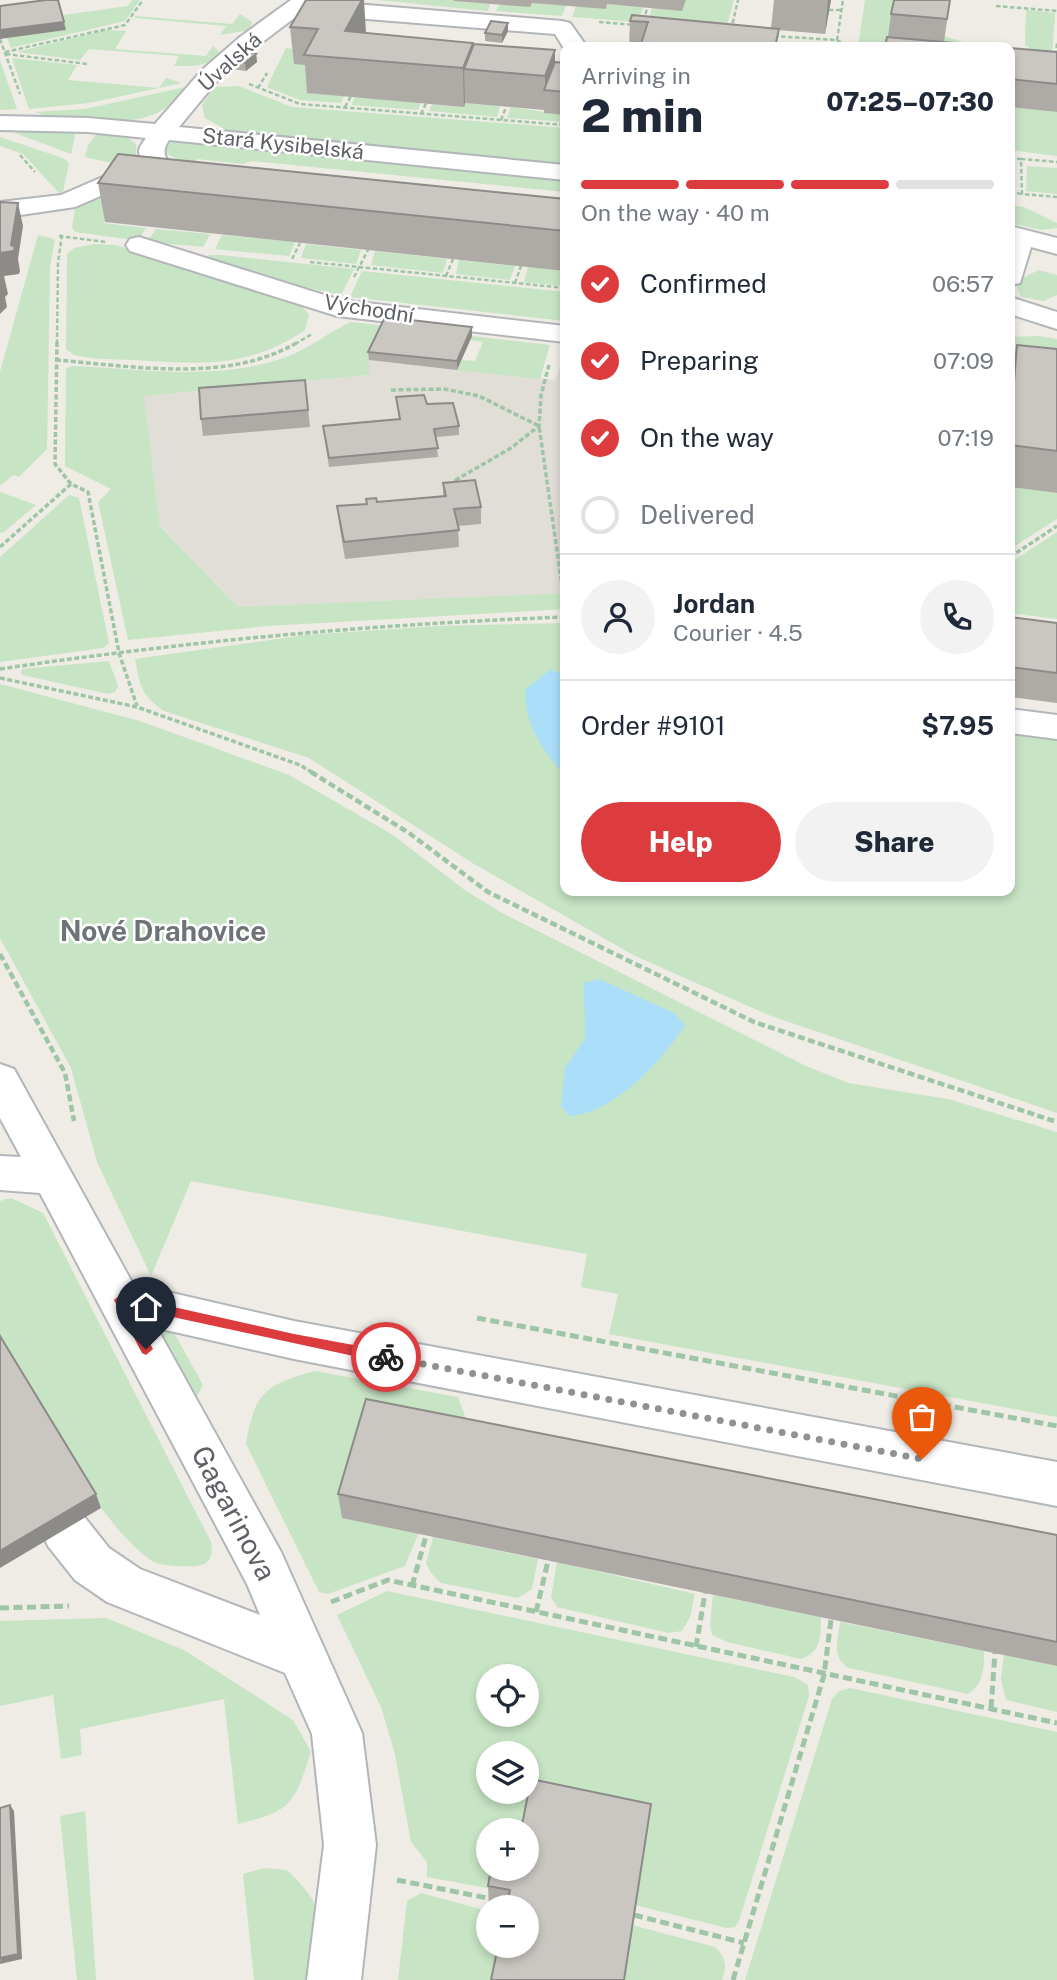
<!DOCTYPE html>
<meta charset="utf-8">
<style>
:root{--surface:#fff;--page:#f2f2f3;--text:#1f2937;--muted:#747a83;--line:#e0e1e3;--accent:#dd3c3f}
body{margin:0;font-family:"Public Sans",sans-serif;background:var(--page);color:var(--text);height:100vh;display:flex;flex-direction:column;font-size:26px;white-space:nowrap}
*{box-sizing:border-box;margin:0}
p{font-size:23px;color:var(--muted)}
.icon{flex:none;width:38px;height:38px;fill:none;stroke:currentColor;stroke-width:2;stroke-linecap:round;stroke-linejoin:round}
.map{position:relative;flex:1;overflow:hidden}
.sheet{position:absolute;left:560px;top:42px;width:455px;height:854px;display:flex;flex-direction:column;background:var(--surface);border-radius:14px;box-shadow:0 4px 10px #0003}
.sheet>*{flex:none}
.fabs{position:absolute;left:476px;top:1664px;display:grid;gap:14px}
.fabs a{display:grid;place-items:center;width:63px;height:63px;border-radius:50%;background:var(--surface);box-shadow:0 4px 10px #0003;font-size:35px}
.pin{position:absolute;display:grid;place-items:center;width:60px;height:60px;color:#fff;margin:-72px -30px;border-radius:50% 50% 50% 0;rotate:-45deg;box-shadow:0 0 7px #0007}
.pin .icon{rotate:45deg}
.courier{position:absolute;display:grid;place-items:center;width:70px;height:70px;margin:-35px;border:5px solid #dd3c3f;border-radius:50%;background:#fff;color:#222;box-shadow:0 2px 9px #0007}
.head em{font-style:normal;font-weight:800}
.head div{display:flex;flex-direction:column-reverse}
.head{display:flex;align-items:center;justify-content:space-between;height:119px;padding:0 21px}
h1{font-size:46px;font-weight:800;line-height:52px}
.bar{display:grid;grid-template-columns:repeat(4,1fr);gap:10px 7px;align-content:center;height:84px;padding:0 21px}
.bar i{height:9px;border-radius:5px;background:var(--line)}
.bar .on{background:var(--accent)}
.bar p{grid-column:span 4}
.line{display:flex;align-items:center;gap:18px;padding:0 21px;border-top:2px solid var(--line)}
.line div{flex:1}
.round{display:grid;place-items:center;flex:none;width:74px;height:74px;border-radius:37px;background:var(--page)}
ol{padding:0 21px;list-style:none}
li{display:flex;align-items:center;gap:21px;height:77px}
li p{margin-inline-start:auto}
li .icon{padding:7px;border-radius:50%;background:var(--accent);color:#fff;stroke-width:4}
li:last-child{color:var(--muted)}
li i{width:38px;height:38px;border:4px solid var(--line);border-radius:50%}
.button{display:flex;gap:14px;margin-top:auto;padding:14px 21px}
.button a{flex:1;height:80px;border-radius:42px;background:var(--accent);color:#fff;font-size:28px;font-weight:800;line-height:80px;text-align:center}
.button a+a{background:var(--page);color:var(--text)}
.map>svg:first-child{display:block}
</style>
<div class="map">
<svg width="1057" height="1980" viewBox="0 0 1057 1980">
<rect width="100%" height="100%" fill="#eeece5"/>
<path fill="#e1ddd7" d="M565 354V593L238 607 160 525 144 396 369 375V360L555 380Z"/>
<path fill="#c7e4c4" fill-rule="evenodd" d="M132 0H140L125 21 11 48 7 38 65 30 63 15 128 6Z
M377 0H455L490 4 488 11Z
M686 0H734L726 29 648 23 652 8 682 10Z
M865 0H895L944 36 966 43V47H858Z
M532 3 566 5 562 16 496 11 499 5Z
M607 4 643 7 638 22 572 17 576 6 606 9Z
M1026 10 1055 13 1052 58 1038 54 1025 45Z
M240 14 252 22 250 30 220 35 226 26 135 18V16L232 24Z
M105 30 126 31 115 49 206 56 213 46 219 52C209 68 191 66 174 66L179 56 89 49 80 60 17 52Z
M286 48C313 51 328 75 344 96L341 103 300 100 267 87Z
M12 58 77 65 68 80 159 88 166 78 182 83 89 103 29 109Z
M0 60 17 109 0 110Z
M239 86 292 107 565 128V166L228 131 205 118 202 105 214 87Z
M185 87C180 93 176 99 171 104 139 132 81 118 43 115L35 112 85 109Z
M355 97 421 102 418 110 351 105Z
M465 103 500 106 497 117 429 111 432 104 464 107Z
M511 107 565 115V122L507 118Z
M1010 107 1057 112V156L1010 150Z
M15 130 76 131 71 154 15 133Z
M97 133H121L136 144C138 156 135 159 125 166L85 157 88 145Z
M0 137 63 158 69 163 63 192 59 193 23 154 0 146Z
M179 141 565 181V192L251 161 243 164 197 159 193 166 165 153 166 144Z
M1027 166 1057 168V194L1026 191Z
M121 186 123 191 103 223 146 228 140 238 134 240 75 232 72 227 76 204Z
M1010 205 1024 207 1057 223V228L1041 230 1010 223Z
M156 229 210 234 203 247 152 242 149 239Z
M38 235 55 239 50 268 47 449 19 477 13 475 0 486V372Z
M222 235 295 242 289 256 215 249Z
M94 244 116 245 285 298 299 304 309 314 305 330C248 369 200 364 134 360 114 359 93 360 74 355L66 349 67 254 74 248Z
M306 244 361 250 356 264 301 258Z
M375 251 447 259 443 273 371 265Z
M209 255H220L354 269 341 295 257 277 203 260Z
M459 260 515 266 510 280 456 274Z
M528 267 565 271V286L524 282Z
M1039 270 1057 275V295L1044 301 1021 297 1017 286 1022 278Z
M362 271 565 292V321L350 297Z
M351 322 386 326 369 360V375L144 396 160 526 238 607 565 593V609L268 626 128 640 98 502 111 489 65 466 66 368 73 366C144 369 220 382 289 356 311 347 329 332 351 322Z
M472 336 550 345 540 379 457 370 462 360 475 361 483 342 470 340Z
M1039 336 1057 339V390L1010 385V337Z
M1010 487 1057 493V519L1010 549Z
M0 492 36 505 3 533 0 532Z
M69 495 79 498 109 643 103 648 0 662V557Z
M1057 532V619L1010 613V563Z
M565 623V891H1010V730L1057 736V1113L771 1016 635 956 474 864 309 758 164 711C141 695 140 686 135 659L306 635 438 626Z
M109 661 118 686 115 692 108 694 22 675 21 672 22 669Z
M0 684 140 721 289 775 393 835 466 891 504 914 806 1066 848 1083 948 1099 1057 1132V1417L609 1334 618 1294 581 1287 587 1254 191 1181 151 1276 97 1162 71 1068 0 938Z
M11 1198 43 1213 211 1542C212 1549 213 1557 206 1563 198 1569 159 1566 152 1561 132 1547 116 1527 101 1508L0 1341V1201Z
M158 1329H172L203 1385 196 1398Z
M315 1371 458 1397 466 1419 405 1566 328 1594 319 1592 246 1444C254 1393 266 1384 315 1371Z
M433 1537 538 1559 532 1589 518 1598 441 1583 431 1573 426 1563Z
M557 1562 695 1594 690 1617 682 1631 669 1633 557 1607 551 1597Z
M387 1591 794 1677 808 1685 809 1696 739 1921 735 1927 727 1928 635 1905 532 1807 527 1830H488V1869H519L493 1889 427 1877V1862L411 1842 395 1754 381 1707 337 1615ZM488 1676H527V1715H488ZM488 1754H527V1792H488Z
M713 1595 821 1617C821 1637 821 1652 801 1659L727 1642 712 1635 710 1625Z
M106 1618 184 1650 293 1720 311 1752C294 1804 292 1811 238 1824L224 1699 80 1729 82 1755 61 1759 53 1695 0 1706V1621Z
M840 1622 984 1651C984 1670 984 1683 968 1694L849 1668C831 1659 838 1638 840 1622Z
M1004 1655 1057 1666V1712L1006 1700 1001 1679Z
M850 1688 1057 1732V1980H745L832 1699 839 1691Z
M85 1811 96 1980H77L60 1816Z
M264 1868 287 1870C332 1914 322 1922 311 1980H254L243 1874Z
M421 1893 488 1911V1946H504L497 1980H398L407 1901Z
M632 1925 715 1947C726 1958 727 1966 722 1980H624Z"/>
<path fill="#abdef9" d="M550 670 565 674V775C543 752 523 722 526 689Z
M599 979 674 1013 685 1025C663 1060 612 1115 569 1116L561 1106 565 1068 585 1039 584 983Z"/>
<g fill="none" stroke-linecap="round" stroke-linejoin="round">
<defs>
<path id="minor" d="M291 0H340L355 4 562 21 570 23 587 47H565V50L555 34 355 18 331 13 314 3 256 47 218 80 179 127 565 165V180L169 140C163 149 163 154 169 163L165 168 75 207 0 218V202L61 195 142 160C136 151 140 146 146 138L88 132 0 130V116L88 118 155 124 202 70 240 37Z
M1010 226 1057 238V254L1031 247 1020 283 1010 285Z
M139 237 340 300 565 326V342L337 316 130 251 126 245 130 239Z
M1010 297 1057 312V329L1010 314Z
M1010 709 1057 715V739L1010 733Z
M0 1064 14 1069 133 1284 294 1321 1057 1462V1506L294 1359 157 1328 281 1552 362 1733 376 1845 361 1980H307L324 1845 312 1734 285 1673 107 1602 75 1580 48 1546 41 1530 48 1514 65 1508 82 1514 109 1548 140 1569 260 1615 247 1584 40 1193 0 1190V1156L21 1157 0 1118Z"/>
</defs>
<use href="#minor" stroke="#b3b6b9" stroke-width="4"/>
<path stroke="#9ec5a5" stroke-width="2.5" stroke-dasharray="4.5 2.5" stroke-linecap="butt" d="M996 6 1057 11
M829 10H841
M644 21 647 8
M599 22 636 25
M731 30 738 0
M774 36 836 40 852 47
M0 39 20 94
M836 47 843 0
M5 52 125 25 143 0
M6 54 87 64
M1056 55 1057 43
M249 84 300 104 565 125
M258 88 267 73
M345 107 351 96
M421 114 426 103
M501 120 506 107
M20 155 35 172
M1010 158 1021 159 1022 194 1057 197
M1021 159 1057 162
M1010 192 1022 194
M59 236 106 242
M292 259 300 243
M310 262 565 288
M446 276 453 259
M354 277 368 250
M515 283 521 266
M57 344 58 263 62 234
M295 344 312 334"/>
<path stroke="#9ec5a5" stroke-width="3.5" stroke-dasharray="5 2.5" stroke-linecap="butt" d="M57 342 55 464 71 484 88 492 119 653 137 706
M56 360C133 366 228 384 298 342
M391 390 444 389 479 396 539 426 565 606
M458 488 456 480 511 448 539 426 541 395 549 365
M0 547 71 484
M1010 557 1057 526
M0 669C188 641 375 624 565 617
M0 678 137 707 300 765 313 773"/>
<path stroke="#9ec5a5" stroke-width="4.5" stroke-dasharray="7 3.5" stroke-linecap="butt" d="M311 772 409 833 488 892 754 1022 1057 1122
M0 954 65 1073 74 1121"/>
<path stroke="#9ec5a5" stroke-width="5" stroke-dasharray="9 4.5" stroke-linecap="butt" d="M477 1318 1057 1426
M412 1586 426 1536
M331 1602 388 1580 1057 1723
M0 1608 69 1606
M536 1612 548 1561
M696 1647 705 1593
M991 1708 995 1653
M397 1880 492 1899
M634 1915 744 1943
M733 1980 824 1675 831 1620"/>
<use href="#minor" fill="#fff" fill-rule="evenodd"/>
</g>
<path fill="#aeaba7" d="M454 0H686L682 11 607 4 606 9 532 3 530 7 454 1Z
M774 0H831L825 34 778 30 777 47H629L630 21 771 28Z
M950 0 944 42 888 37 891 14Z
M290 27 366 33 473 47 555 62 565 63V115L544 113V110L465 103 464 107 307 93 305 65 294 64Z
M508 31 502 43 485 41V33Z
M1010 48 1057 52V112L1010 107Z
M256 54 257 62 246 71 232 69 231 60Z
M98 183 565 199V271L105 222Z
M472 336 457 370 369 360 368 352Z
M1017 345 1057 349V493L1010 487V376Z
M305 380 310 427 203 436 201 419Z
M396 397 427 404 459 426V435L436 437 438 457 329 467 323 426 399 419Z
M443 483 481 507V524L458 526 459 547 345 559 339 523 337 506 366 504V499L377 502 443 496Z
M1010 617 1057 623V703L1010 697Z
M338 1494 1057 1535V1666L342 1518Z
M527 1869V1908H489L488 1886Z"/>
<path fill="#8d8b88" d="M362 0H364L366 33 345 31Z
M828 0H831L825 34Z
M64 22 66 30 0 39V30Z
M508 23V31L502 43V35Z
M473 43 474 70 464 69 465 103 464 107 463 68Z
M555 50V84L545 90V76Z
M256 54 257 62 246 71 245 63Z
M18 203 23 226 18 259 20 271 19 274 4 276 8 294 5 297 7 307 0 314V253L11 245Z
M472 327V336L457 370V361Z
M96 1494 101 1508 0 1568V1551Z
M10 1805 14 1811 22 1959 0 1964Z"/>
<path fill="#cac7c2" stroke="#8d8b88" stroke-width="2" d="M46 0H58L64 22 0 30V6Z
M306 0H362L345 31 473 43 463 68 304 55 318 29 290 27Z
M894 0H950L947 19 891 14Z
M632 15 779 29 775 47H640L648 22 630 21Z
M491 21 508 23 502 35 485 33Z
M887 37 1000 47H885Z
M474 44 555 50 545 76 464 69Z
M1010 48 1057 52V84L1010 79Z
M242 51 256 54 245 63 231 60Z
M555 62 565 63V92L544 90Z
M118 154 565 199V231L98 183Z
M0 202 18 203 11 245 15 247 14 251 0 253Z
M385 317 472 327 457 361 368 352Z
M1017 345 1057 349V451L1010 445V431Z
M305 380 308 410 201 419 199 388Z
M424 395 427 404 453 403 459 426 434 429 438 448 329 458 323 426 400 419 396 397Z
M475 480 481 507 454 509 459 530 344 542 337 506 367 504 366 499 376 498 377 502 446 496 443 483Z
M1010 617 1057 623V673L1010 667Z
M0 1336 96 1494 0 1551Z
M366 1399 1057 1535V1642L338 1494Z
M531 1779 651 1804 624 1980H491L498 1946H527V1908H506L510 1890 488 1886 491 1869H527V1830H521Z
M10 1805 18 1954 0 1958V1808Z"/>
<path fill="#dd3c3f" d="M120 1295 294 1334 386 1351 392 1357 386 1363 131 1308 153 1349 146 1355 142 1353 114 1300Z"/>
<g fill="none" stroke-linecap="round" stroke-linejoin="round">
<path stroke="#909292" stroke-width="7" stroke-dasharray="0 12.6" d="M386 1357 922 1459"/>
</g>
<g text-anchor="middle" stroke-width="5" stroke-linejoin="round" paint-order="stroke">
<g font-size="21" fill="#5d6165" stroke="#fff">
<text transform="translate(230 62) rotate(-42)" y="7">Úvalská</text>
<text transform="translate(283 144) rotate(6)" y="7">Stará Kysibelská</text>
<text transform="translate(369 309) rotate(9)" y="7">Východní</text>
</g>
<g font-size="28" font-weight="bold" fill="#6e7377" stroke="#fff">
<text x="163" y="941">Nové Drahovice</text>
</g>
<g font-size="28" fill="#5d6165" stroke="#fff">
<text transform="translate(234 1513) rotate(62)" y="10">Gagarinova</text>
</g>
</g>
</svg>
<div class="fabs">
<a><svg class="icon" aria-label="locate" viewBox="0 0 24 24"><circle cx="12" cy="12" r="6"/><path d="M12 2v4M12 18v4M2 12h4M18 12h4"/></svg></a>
<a><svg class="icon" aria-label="layers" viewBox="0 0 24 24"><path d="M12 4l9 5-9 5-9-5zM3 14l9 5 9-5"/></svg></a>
<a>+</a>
<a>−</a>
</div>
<div class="pin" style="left:922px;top:1459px;background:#ea580c"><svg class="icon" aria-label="bag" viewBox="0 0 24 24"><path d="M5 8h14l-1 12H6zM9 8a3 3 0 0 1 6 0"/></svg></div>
<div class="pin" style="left:146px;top:1349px;background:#1f2937"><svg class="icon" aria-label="home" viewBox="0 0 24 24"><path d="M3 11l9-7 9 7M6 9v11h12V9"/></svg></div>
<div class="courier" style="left:386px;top:1357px"><svg class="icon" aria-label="bike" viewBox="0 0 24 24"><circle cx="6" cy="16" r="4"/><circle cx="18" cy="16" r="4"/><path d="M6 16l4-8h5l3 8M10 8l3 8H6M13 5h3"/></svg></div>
<section class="sheet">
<div class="head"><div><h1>2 min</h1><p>Arriving in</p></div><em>07:25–07:30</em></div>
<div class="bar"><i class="on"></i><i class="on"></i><i class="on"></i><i></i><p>On the way · 40 m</p></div>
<ol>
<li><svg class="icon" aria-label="check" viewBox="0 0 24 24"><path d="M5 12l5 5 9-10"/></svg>Confirmed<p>06:57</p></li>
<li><svg class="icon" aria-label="check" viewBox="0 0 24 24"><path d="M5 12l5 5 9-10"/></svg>Preparing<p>07:09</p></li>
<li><svg class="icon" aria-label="check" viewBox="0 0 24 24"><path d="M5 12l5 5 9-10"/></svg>On the way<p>07:19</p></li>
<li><i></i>Delivered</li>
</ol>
<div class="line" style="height:126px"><a class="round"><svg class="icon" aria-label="person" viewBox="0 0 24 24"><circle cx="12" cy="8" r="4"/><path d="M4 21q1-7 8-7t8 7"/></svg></a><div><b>Jordan</b><p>Courier · 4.5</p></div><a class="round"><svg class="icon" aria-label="phone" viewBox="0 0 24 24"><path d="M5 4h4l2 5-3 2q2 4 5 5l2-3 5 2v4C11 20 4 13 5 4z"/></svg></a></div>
<div class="line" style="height:91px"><div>Order #9101</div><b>$7.95</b></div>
<div class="button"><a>Help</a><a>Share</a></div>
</section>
</div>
